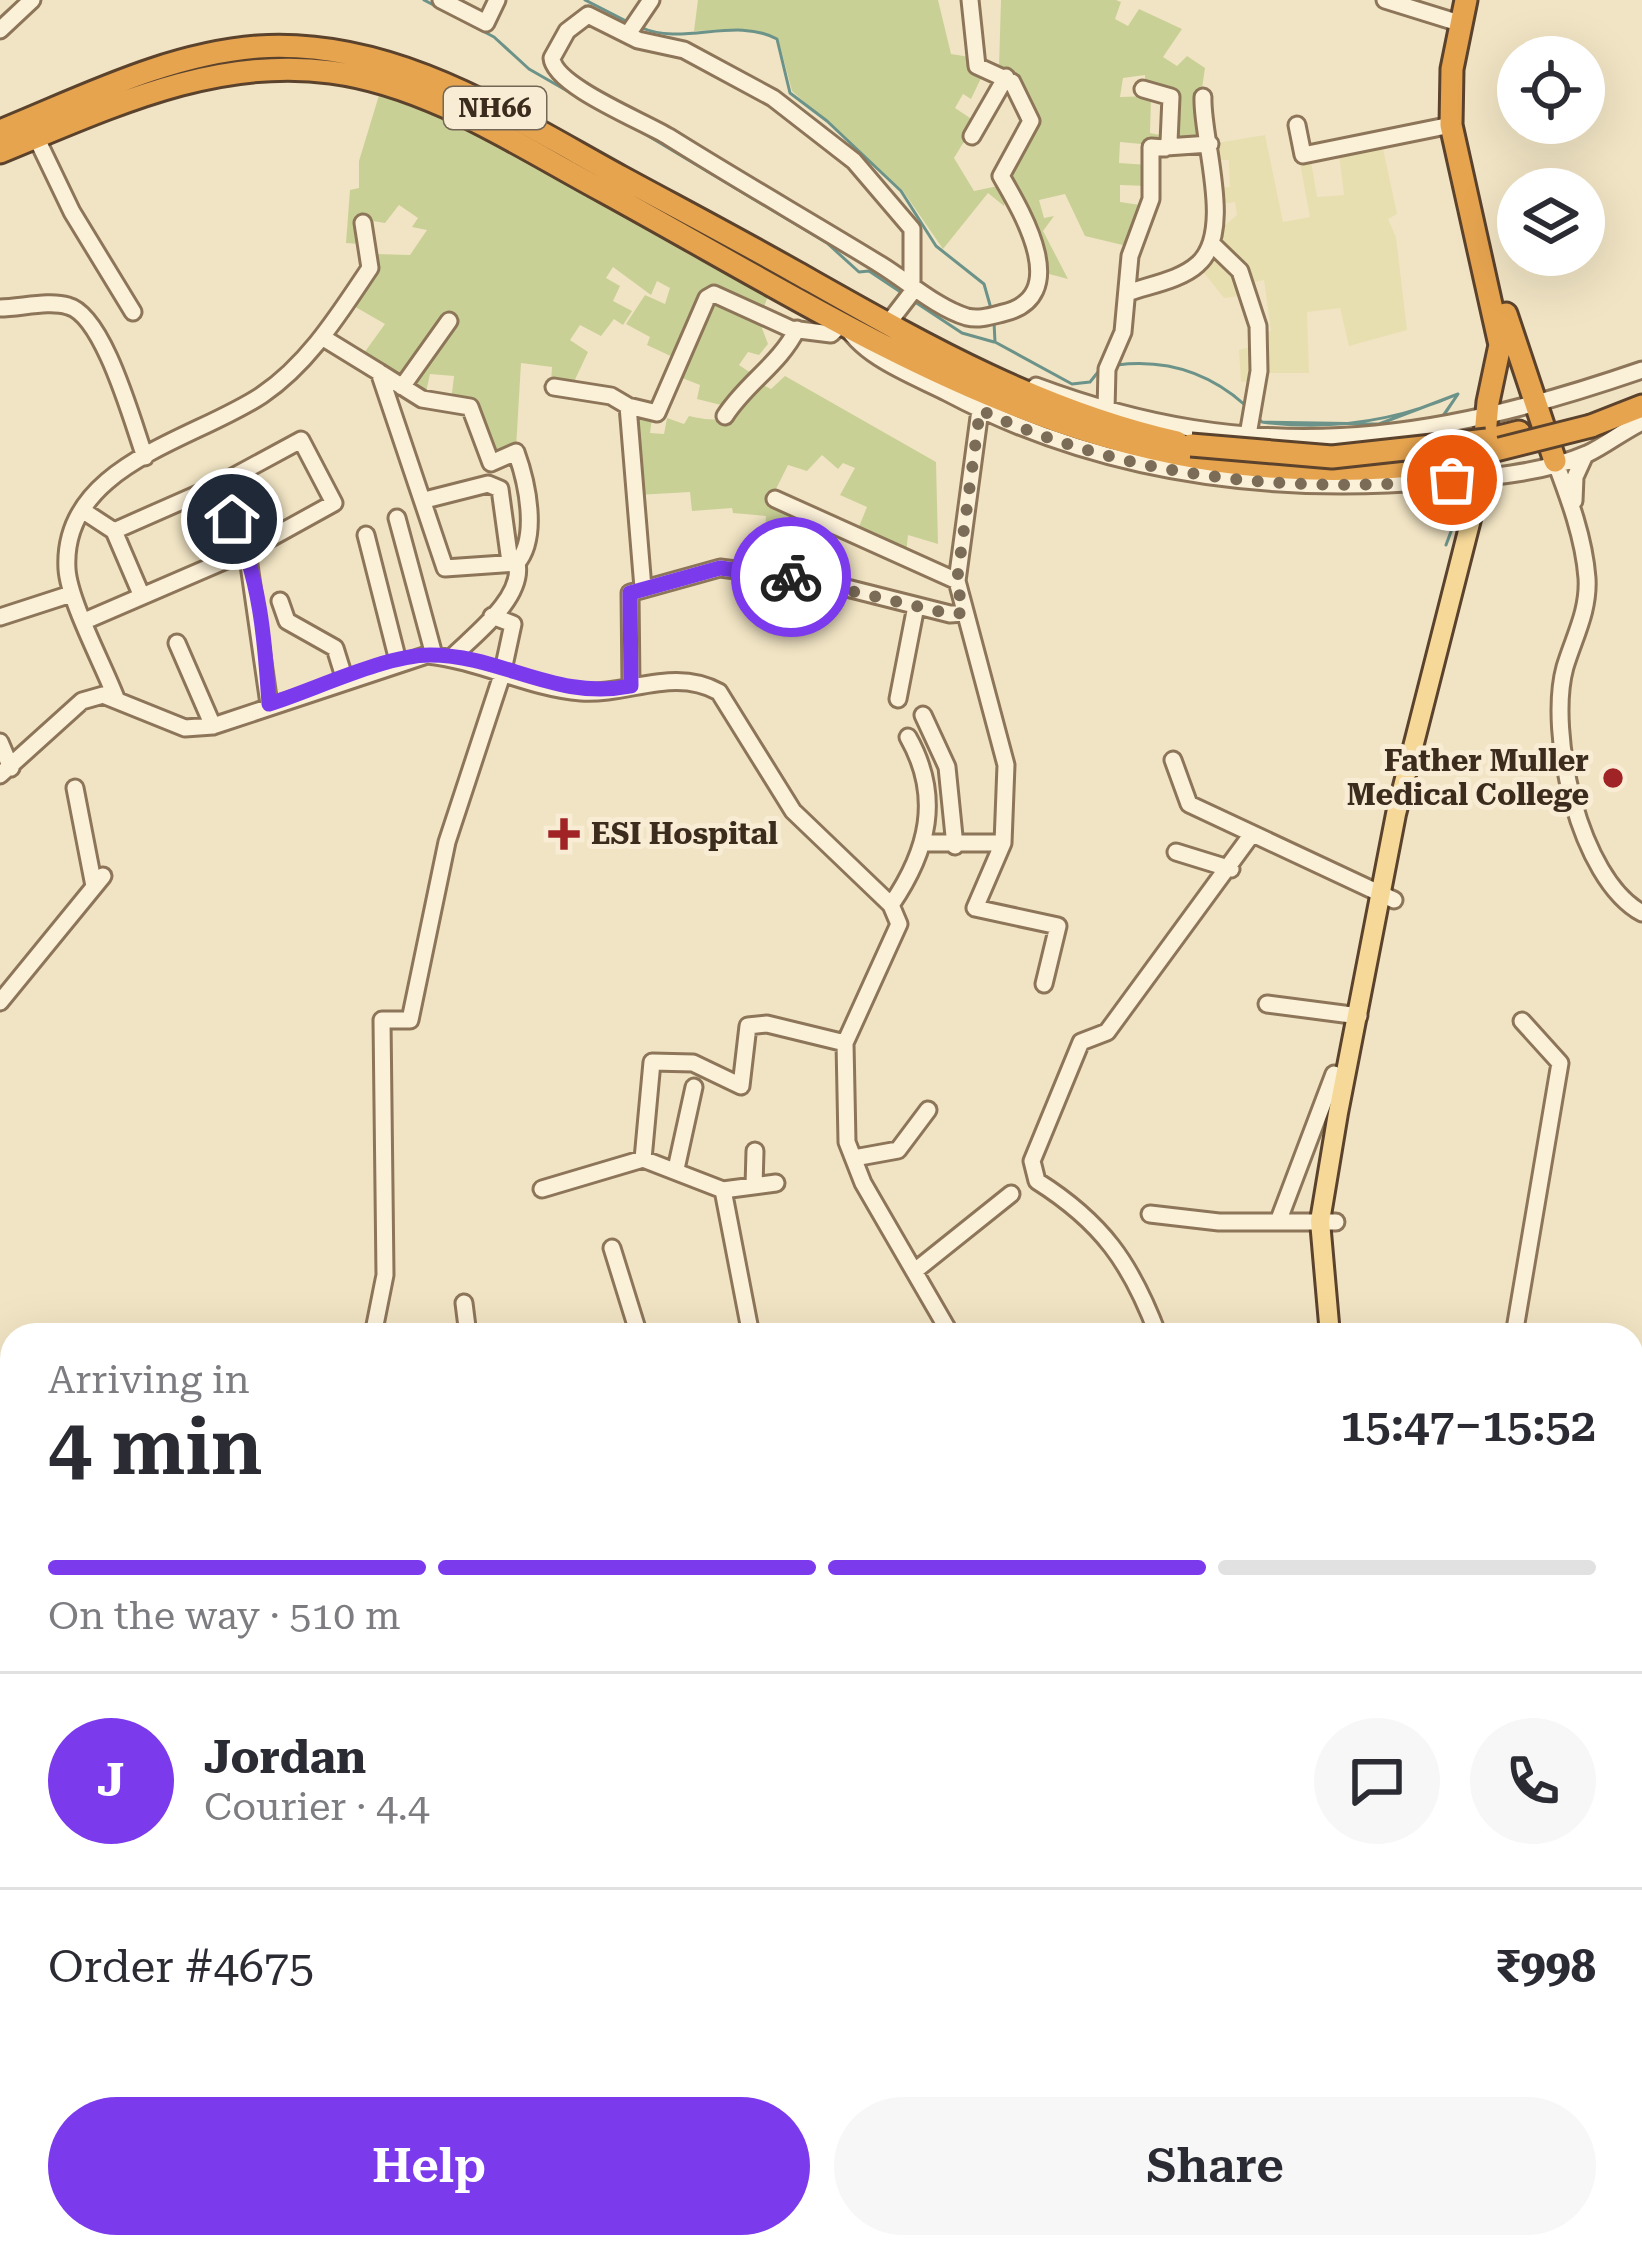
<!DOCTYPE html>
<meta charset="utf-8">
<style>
:root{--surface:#fff;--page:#f7f7f7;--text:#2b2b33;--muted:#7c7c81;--line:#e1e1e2;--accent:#7c3aed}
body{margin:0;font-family:"Roboto Serif",serif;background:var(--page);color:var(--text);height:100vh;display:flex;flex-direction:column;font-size:45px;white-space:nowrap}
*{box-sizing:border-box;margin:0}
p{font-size:39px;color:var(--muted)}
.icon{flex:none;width:66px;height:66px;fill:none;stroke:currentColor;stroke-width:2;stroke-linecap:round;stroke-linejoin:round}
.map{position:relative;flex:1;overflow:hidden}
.drawer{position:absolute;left:0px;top:1323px;width:1644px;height:936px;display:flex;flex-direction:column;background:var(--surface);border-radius:36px 36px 0 0;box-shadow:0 12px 48px #0002}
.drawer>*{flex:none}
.controls{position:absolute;left:1497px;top:36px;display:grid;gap:24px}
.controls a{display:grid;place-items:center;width:108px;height:108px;border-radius:50%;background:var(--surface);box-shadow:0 12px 48px #0002;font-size:60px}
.pin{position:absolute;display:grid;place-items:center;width:102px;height:102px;color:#fff;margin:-51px;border:6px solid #fff;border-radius:50%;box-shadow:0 3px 12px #0007}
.courier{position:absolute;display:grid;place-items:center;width:120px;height:120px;margin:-60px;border:9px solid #7c3aed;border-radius:50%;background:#fff;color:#222;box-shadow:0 3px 15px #0007}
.headline em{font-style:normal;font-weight:600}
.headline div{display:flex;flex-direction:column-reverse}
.headline{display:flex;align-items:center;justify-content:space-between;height:204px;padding:0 48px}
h1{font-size:78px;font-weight:600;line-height:90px}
.bar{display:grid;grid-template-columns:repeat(4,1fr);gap:18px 12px;align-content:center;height:144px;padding:0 48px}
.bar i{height:15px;border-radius:9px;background:var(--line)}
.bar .on{background:var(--accent)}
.bar p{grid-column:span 4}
.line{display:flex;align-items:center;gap:30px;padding:0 48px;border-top:3px solid var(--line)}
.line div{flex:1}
.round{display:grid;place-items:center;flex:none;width:126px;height:126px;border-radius:63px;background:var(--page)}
.primary-button{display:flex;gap:24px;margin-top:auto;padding:24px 48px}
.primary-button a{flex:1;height:138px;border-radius:72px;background:var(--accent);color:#fff;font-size:48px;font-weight:600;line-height:138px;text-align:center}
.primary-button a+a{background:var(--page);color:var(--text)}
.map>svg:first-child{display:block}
</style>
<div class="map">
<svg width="1642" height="2259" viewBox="0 0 1642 2259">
<rect width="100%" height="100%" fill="#f1e4c4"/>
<path fill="#e7dfb0" d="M1265 135 1283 222 1310 217 1300 163 1311 161 1317 197 1344 195 1339 154 1382 144 1397 214 1388 219 1396 237 1407 330 1349 346 1340 308 1307 312 1309 373H1260L1258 380 1241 382 1239 350 1257 345V336L1271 331 1264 280 1246 284 1247 295 1224 298 1200 268 1216 233 1237 215 1235 202 1214 205 1213 188 1230 187 1229 160H1212L1211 144Z"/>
<path fill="#c9d096" d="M698 0H938L951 54 970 57 984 72 971 99 963 94 955 108 976 122 954 158 974 191 998 186 1007 193 1004 206 988 193 943 249 903 191 792 91 778 38 742 29 694 31Z
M1001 0H1116L1121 2 1115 19 1128 26 1139 9 1182 29 1163 57 1177 66 1187 56 1205 68 1201 95 1207 142 1173 145V94L1145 87V75L1123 78 1120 97 1151 96 1150 133 1165 136 1163 146 1120 142 1119 163 1149 165 1148 186 1120 185V202L1147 206 1131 247 1085 236 1065 194 1039 200 1044 218 1054 216 1043 231 1068 279 1049 274 1041 279 1006 177 1035 121 1013 71 999 67Z
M380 92 460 123 769 293 763 310 704 289 677 359 647 345 650 337 626 324 645 295 665 304 670 288 657 281 651 295 613 267 606 278 620 286 613 301 632 311 623 325 614 319 601 336 580 325 570 340 588 352 572 386 551 383 552 367 521 363 516 449 493 459 473 405 451 402 454 376 430 374 426 392 364 353 385 324 352 305 378 273 376 254 410 255 427 230 412 227 418 218 399 205 385 223 361 219 360 244 346 243 350 190 359 188V161Z
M709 299 760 323 768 344 759 355 748 352 739 365 754 375 729 407 697 399 700 385 677 376Z
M785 376 936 462 938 544 908 535 906 554 858 529 867 507 840 495 855 468 843 463 838 469 822 455 807 471 788 465 774 493 833 528 818 571 754 561 764 543 766 516 733 513 732 508 692 511 690 492 637 495 631 412 652 418 650 433 664 434 667 418 684 424 689 416C732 426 730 414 755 381L771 389Z"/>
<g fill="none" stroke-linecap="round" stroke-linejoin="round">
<path stroke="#6c9389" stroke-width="3" d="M424 0 494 37 529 69 590 104
M585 0 626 21
M640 27C683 47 734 16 777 39L790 93 827 121 901 191 936 246 984 284 992 312
M635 128 827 243 859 272 869 271 905 295
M912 300 962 333 994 342
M994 322 995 342 1072 384 1090 382 1102 367
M1117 365C1166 359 1208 372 1245 405
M1256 416 1262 422C1331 431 1394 422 1458 394L1444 415
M1262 422 1379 424 1458 394 1442 417
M1444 488 1456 518 1446 545"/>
<defs>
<path id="minor" d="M441 0 486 23 497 0
M1385 0 1459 23
M0 30 32 0
M628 34 651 0
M1297 125 1303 155 1451 125
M972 136 1006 77
M36 137 72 212 133 312
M1166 147 1210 144
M1211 243 1240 271 1258 326 1259 371 1248 435
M1127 293C1149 285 1181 280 1198 264 1235 231 1201 138 1203 97
M0 308C20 308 49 300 68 306 104 315 133 424 145 457
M893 317 913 291 912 284V229L854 161 773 98 684 50 638 40 588 15 567 31 552 58C554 86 643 121 669 137 739 181 811 222 881 265 907 281 937 308 967 317 979 320 991 316 1003 313 1073 297 1022 212 1001 176L1031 121 1012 82 977 66 970 0
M322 337 379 372 445 568 517 563C524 598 474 635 452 657
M379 372 422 399 470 407 491 463 516 452C527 482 539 537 517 563
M1036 386C1255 468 1427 444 1642 370
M402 387 449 321
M554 387 611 396 628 406 643 588
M628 406 657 413 707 298 714 294 791 329 831 334 844 322C861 357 915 376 948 393 1099 473 1265 495 1435 481 1483 478 1541 474 1587 454 1606 445 1623 431 1642 422
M1106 410 1107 369 1123 332 1130 256 1151 199V147L1165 148 1169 142 1171 97 1143 89
M725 416C746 383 780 364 797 329
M1555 461C1569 498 1584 538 1587 578 1589 611 1574 637 1565 667 1547 732 1579 879 1642 913
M216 486 247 551 269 704
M775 499 957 581
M425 500 488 484 500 489 510 562
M1574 501 1575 477 1585 455
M85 512 114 531 216 486 301 440 334 503 247 551 87 620
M397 518 434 655
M114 531 141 594
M366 535 398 661
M280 601 287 621 335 648 345 680
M0 617 71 594
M177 643 213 726
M631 686 630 593 720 568 815 580 950 614 963 613
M116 698C103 664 69 601 67 569 61 465 195 440 262 395 309 363 339 314 370 268L363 223
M898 699 916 606
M923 715 947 767 955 846
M0 742 11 768
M1173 760 1189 804 1394 900
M0 775 82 701 103 695 185 728 213 726 427 655C479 660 529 688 581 692 629 695 674 667 719 692L793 811 891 905 899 924 845 1043 847 1142 863 1183 951 1335
M75 788 94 886
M926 843H1003L1006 765 957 581 980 410
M1003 843 975 908 1058 926 1044 984
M1176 852 1231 869
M891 905C928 851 942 797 908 737
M0 1002 103 876
M1267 1004 1359 1016
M854 1158 898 1150 928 1110
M643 1159 652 1062 693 1063 741 1086 748 1026 767 1024 845 1043
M676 1169 694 1087
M754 1186 755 1151
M542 1189 643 1159 723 1190 751 1335
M723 1190 776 1183
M1150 1214 1219 1222H1336
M1278 1222 1334 1074
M612 1248 639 1335
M916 1270 1011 1194
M464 1303 468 1335
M373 1335 385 1275 382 1020H410L447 842 502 675 513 624 492 616
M1158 1335C1131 1263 1102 1222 1037 1181L1032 1161 1081 1042 1107 1032 1252 834
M1514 1335 1560 1063 1522 1021
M1632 1701 1642 1703
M1632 1820 1642 1723
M1632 1949 1642 1952
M1632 2113 1642 2115
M354 2247 371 2259
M1570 2247 1598 2259
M974 2250 991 2259
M1207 2259 1208 2247"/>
<path id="major" d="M1330 1335 1320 1221 1338 1113 1396 814 1481 480
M0 1505 12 1511
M0 1525 12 1530
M1632 1542 1642 1544
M1632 1563 1642 1564
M486 2247 490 2259
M619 2259 631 2247
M639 2259 650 2247"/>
<path id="highway" d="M1466 0 1452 69 1451 125 1500 345 1488 402 1481 480
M0 131C84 97 167 54 258 47 393 38 508 115 621 177 680 209 739 240 797 273 921 343 1036 410 1177 442
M0 152C106 109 213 56 331 72 430 85 519 146 605 192 886 346 1114 509 1452 461
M1506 314 1555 461
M1591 426 1642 406
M1487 440 1519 432"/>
</defs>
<use href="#minor" stroke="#8d7559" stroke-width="21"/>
<use href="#major" stroke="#5b422d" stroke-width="24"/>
<use href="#highway" stroke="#5b422d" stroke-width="27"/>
<use href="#minor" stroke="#fbf0d8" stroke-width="15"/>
<use href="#major" stroke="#f6d999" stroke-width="18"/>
<use href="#highway" stroke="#e6a44f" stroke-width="21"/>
<defs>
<path id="highway-bridge" d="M1191 445 1332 457 1487 440
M1452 461 1591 426"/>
</defs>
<use href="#highway-bridge" stroke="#5b422d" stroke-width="27" stroke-linecap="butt"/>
<use href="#highway-bridge" stroke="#e6a44f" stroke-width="21"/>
</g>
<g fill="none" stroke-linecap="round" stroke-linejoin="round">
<path stroke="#7b6c58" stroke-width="12" stroke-dasharray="0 21.6" d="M791 577 950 614 963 613 957 581 980 410C1129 479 1290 494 1452 480"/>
<path stroke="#7c3aed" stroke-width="15" d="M232 519C260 576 265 641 269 704 314 690 385 655 430 655 502 655 555 701 631 686L630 593 720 568 791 577"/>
</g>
<g fill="#a02425" stroke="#f8edd4" stroke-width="4.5">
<circle cx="1613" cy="778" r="12"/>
<path d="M558 816h12v12h12v12h-12v12h-12v-12h-12v-12h12z"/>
</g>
<g text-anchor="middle" stroke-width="10" stroke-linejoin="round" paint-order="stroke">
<rect fill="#f8edd4" stroke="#746655" stroke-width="3" x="444" y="87" width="102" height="42" rx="9"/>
<g font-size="27" font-weight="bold" fill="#3c2c1e">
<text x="495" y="117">NH66</text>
</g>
<g font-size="30" font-weight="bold" fill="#3c2c1e" stroke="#f8edd4" text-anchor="end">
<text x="1589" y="771">Father Muller<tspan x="1589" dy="34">Medical College</tspan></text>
<text x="591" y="844" text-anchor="start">ESI Hospital</text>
</g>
</g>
</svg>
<div class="controls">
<a><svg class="icon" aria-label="locate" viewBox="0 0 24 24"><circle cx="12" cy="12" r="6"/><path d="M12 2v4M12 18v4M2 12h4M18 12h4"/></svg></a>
<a><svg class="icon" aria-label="layers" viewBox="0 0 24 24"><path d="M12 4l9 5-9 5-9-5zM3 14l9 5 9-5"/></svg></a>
</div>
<div class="pin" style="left:1452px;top:480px;background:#ea580c"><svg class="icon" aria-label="bag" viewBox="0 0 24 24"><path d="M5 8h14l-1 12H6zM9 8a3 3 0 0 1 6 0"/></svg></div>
<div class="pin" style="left:232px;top:519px;background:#1f2937"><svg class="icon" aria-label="home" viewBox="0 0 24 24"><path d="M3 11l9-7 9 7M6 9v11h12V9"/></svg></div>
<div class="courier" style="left:791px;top:577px"><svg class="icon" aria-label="bike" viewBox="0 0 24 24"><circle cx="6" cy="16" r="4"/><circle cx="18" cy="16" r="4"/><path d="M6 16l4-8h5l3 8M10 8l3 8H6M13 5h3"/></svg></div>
<section class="drawer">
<div class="headline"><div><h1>4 min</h1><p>Arriving in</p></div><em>15:47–15:52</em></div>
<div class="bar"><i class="on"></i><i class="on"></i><i class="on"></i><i></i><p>On the way · 510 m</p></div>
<div class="line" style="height:216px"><b class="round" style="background:var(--accent);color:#fff">J</b><div><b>Jordan</b><p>Courier · 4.4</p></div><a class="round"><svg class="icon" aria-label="chat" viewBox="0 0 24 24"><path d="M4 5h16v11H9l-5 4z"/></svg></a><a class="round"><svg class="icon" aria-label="phone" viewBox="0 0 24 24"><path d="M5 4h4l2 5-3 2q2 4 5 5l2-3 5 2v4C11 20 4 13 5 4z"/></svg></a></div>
<div class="line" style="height:156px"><div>Order #4675</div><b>₹998</b></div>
<div class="primary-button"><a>Help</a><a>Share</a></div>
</section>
</div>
